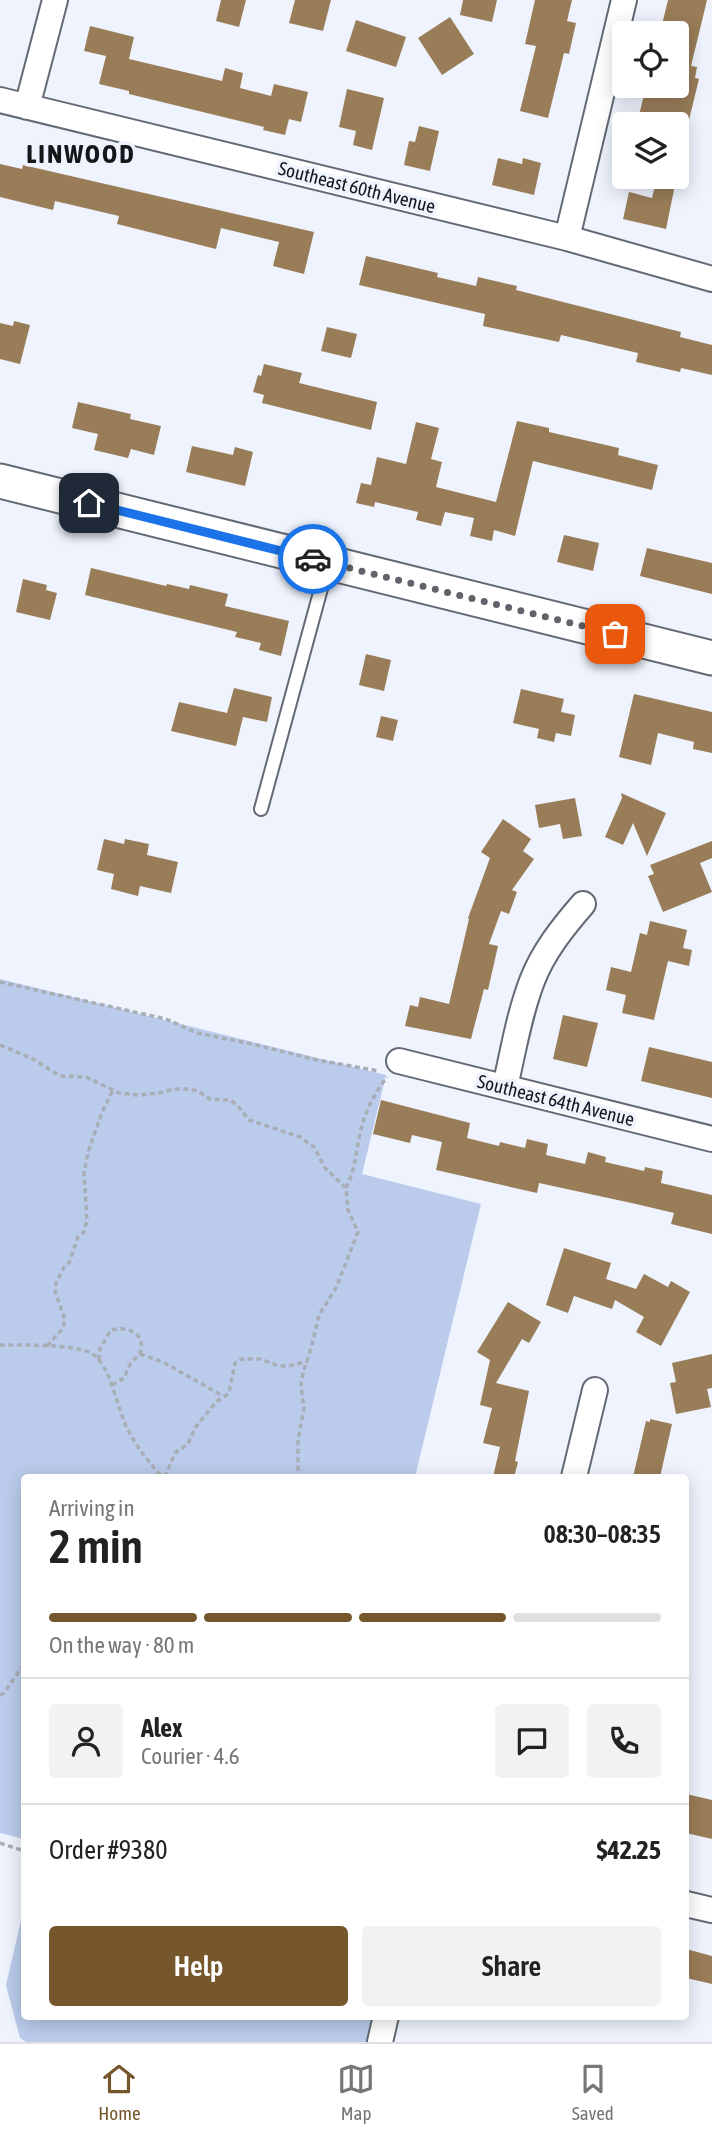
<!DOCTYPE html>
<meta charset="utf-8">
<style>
:root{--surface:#fff;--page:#f2f2f2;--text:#222;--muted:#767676;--line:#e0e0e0;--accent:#76572c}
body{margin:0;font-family:"Asap Condensed",sans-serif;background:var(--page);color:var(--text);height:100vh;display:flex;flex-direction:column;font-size:26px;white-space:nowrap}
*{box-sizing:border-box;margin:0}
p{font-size:23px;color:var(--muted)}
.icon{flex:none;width:38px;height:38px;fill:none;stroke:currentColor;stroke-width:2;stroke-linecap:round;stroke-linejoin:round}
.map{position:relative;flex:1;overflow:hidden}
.panel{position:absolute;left:21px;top:1474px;width:668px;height:546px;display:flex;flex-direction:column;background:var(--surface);border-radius:7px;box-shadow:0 4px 18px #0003}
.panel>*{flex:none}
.controls{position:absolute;left:612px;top:21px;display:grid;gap:14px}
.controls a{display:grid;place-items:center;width:77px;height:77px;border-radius:7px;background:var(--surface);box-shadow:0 4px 18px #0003;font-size:35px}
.pin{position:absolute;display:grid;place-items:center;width:60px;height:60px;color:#fff;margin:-30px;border-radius:14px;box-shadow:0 4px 10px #0006}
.courier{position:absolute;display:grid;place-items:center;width:70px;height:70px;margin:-35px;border:5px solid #1a73e8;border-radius:50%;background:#fff;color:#222;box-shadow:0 2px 9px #0007}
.summary em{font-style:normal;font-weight:600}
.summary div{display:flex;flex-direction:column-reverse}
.summary{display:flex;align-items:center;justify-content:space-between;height:119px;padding:0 28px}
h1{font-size:46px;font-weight:600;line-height:52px}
.bar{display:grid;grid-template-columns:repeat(4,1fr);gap:10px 7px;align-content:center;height:84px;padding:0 28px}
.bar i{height:9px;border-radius:5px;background:var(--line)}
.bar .on{background:var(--accent)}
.bar p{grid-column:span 4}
.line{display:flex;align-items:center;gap:18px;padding:0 28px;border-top:2px solid var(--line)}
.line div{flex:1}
.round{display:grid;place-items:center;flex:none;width:74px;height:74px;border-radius:7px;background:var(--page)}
.button{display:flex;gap:14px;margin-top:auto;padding:14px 28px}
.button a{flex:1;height:80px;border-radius:7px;background:var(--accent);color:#fff;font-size:28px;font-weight:600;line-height:80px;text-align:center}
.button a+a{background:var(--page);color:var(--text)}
.dock{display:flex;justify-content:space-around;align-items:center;height:98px;border-top:2px solid var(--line);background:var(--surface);font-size:19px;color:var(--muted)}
.dock a{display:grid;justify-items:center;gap:4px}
.dock .on{color:var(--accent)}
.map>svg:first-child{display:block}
</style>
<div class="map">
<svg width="712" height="2042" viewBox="0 0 712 2042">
<rect width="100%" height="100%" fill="#eef3fd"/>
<path fill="#bacbeb" d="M0 979 386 1075 362 1174 481 1204 415 1477H24V1839L0 1833Z
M24 1907V2016H372L367 2042H26L20 2038 6 1985Z"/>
<path fill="#997d59" d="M221 0H246L239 27 216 21Z
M295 0H331L323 31 289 23Z
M463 0H497L492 22 460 15Z
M535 0H572L567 21 576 23 569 54 564 53 548 118 520 111 536 46 525 44Z
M668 0H707L691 66 697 67 695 78 699 79 688 124H637L646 86H677V33H660Z
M450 17 474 54 442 75 418 38Z
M356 20 406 37 396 67 346 51Z
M90 26 134 37 129 59 222 81 225 68 243 73 240 88 271 96 274 84 308 92 301 122 289 119 285 135 263 130 264 127 129 94V91L99 84 106 56 84 51Z
M347 89 384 98 372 150 353 145 356 131 339 127Z
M419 126 439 131 430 171 404 165 409 141 415 142Z
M498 158 522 164 523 158 541 163 534 195 492 185Z
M0 164 22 169 23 165 314 232 304 274 273 266 279 242 221 228 216 249 117 224 119 216 55 201 53 210 0 197Z
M657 177 676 180 666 229 623 219 629 192 652 198Z
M366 256 438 273 437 277 476 286 478 277 517 286 516 290 681 332 680 337 712 345V375L681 368 680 372 636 362 638 353 561 335 559 342 483 326 485 314 359 285Z
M14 321 30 325 20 364 0 359V323L13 326Z
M327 327 357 334 351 358 321 351Z
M264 364 302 373 299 383 377 402 371 430 262 403 264 395 253 392 258 375 261 376Z
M78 402 131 414 130 419 161 426 154 455 131 449 128 458 94 450 98 434 72 428Z
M517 421 549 428V432L619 448 618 455 658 465 652 490 533 461 515 536 494 530 492 541 470 536 474 518 445 512 441 526 416 520 418 512 375 502 374 507 356 503 361 483 371 485 377 457 406 464 416 422 439 428 431 459 442 462 436 487 496 502Z
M192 446 233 455 235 447 253 452 245 486 186 472Z
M564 535 599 543 593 571 557 562Z
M647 548 712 563V594L640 576Z
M91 568 166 586 167 584 189 589 190 585 228 594 225 606 289 621 281 656 259 650 261 643 235 637 237 632 85 595Z
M23 579 47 585 46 590 57 593 50 620 16 612Z
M366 654 391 660 384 691 359 685Z
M234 688 272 697 267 722 243 717 236 746 171 731 179 702 227 713Z
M521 689 564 699 561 712 575 715 571 736 556 733 554 742 537 738 539 729 513 723Z
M634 694 712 712V753L693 749 694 742 658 733 651 765 619 757Z
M381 716 398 720 393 741 376 737Z
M621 793 666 813 647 856 633 823 623 845 605 837 622 798Z
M575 798 582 836 563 839 560 824 539 828 535 805Z
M503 819 531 839 523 851 534 859 512 890 517 892 509 914 501 911 489 944 498 946 488 990 484 989 471 1039 405 1026 410 1005 418 1007 420 997 449 1004 469 919 468 918 490 858 481 852Z
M104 839 124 844 125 839 149 844 147 855 178 862 171 893 140 886 138 896 111 889 114 874 97 870Z
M712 841V858L700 863 712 892 663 912 648 876 654 874 650 865Z
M650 921 687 930 683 948 692 950 689 966 668 961 654 1020 622 1013 626 995 606 990 611 967 631 972 640 933 647 935Z
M563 1015 598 1023 587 1067 553 1059Z
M649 1047 712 1062V1098L641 1081Z
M381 1100 470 1123 467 1138 499 1146 500 1142 525 1148 527 1139 548 1144 546 1155 585 1164 588 1152 606 1157 605 1162 644 1171 645 1167 663 1171 661 1183 712 1195V1234L671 1224 674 1213 636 1204 539 1183 537 1193 436 1170 442 1142 412 1135 410 1143 373 1134Z
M564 1248 611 1263 606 1279 636 1289 644 1274 668 1287 671 1281 690 1292 661 1346 636 1332 644 1317 615 1300 612 1309 574 1296 568 1313 546 1305Z
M508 1302 541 1322 529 1343 522 1339 496 1383 529 1391 515 1461 518 1462 514 1477H493L500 1447 483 1443 492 1408 480 1405 490 1360 477 1352Z
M712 1354V1388L707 1389 711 1407 676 1414 670 1383 676 1382 672 1363Z
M650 1419 672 1424 660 1477H633L646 1421 650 1422Z
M686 1794 712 1800V1839L686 1833Z
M686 1949 712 1956V1984L686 1978Z"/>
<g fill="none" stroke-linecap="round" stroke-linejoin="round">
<defs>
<path id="service" d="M261 809 328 563"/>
<path id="minor" d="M0 100 567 238 712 279
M27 107 55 0
M567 238 624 0
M399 1061 712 1139
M505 1087C513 1052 519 1015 532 981 543 952 563 927 583 904
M574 1477 595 1390
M686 1904 712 1910
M380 2042 386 2016"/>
<path id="secondary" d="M0 481 712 658"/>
</defs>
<use href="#service" stroke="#646a75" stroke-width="16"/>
<use href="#minor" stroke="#646a75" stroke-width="28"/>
<use href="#secondary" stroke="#646a75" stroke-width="37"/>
<path stroke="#a9adb5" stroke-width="3.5" stroke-dasharray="5 3.5" stroke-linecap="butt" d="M0 982 166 1019 197 1033 252 1044 317 1060 379 1071
M0 1045 33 1059 60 1076 86 1077 119 1093 138 1095 159 1093 174 1089H189L198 1091 210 1099 230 1100 237 1105 249 1120 300 1137 314 1147 325 1168 346 1188 348 1210 358 1232 336 1288 319 1315 312 1345 303 1373 301 1384 304 1409 298 1440V1477
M346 1188C357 1167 356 1144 363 1122 368 1106 377 1090 387 1077
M0 1345C21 1345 73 1344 91 1353 111 1364 117 1410 128 1430 137 1448 149 1462 162 1477
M47 1346 63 1328 65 1320 55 1291 56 1283 64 1267 69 1263 78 1237 84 1232 87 1220 84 1173 88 1152 103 1110 113 1090
M140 1354 163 1362 223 1396
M99 1360 100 1349 111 1330C125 1326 145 1332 141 1350 139 1357 134 1358 131 1363 128 1367 126 1374 124 1378L112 1385
M165 1477 175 1453 188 1444 195 1428 216 1402 229 1393 235 1363 242 1359H260L279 1366H288L308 1361
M0 1695 4 1693 24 1664
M0 1843 24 1851"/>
<use href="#service" stroke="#fff" stroke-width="12"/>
<use href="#minor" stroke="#fff" stroke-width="24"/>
<use href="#secondary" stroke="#fff" stroke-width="33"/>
</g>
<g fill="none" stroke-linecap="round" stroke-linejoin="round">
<path stroke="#606369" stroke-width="7" stroke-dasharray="0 12.6" d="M313 559 615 634"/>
<path stroke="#1a73e8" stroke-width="9" d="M89 503 313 559"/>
</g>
<g text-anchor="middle" stroke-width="7" stroke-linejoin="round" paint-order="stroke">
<g font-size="19" fill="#14161a" stroke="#eef3fd">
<text transform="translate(357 187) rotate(14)" y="7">Southeast 60th Avenue</text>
<text transform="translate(556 1100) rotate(14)" y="7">Southeast 64th Avenue</text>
</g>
<g font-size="26" font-weight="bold" letter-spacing="2" fill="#14161a" stroke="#eef3fd">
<text x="81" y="163">LINWOOD</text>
</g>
</g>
</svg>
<div class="controls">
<a><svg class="icon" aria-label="locate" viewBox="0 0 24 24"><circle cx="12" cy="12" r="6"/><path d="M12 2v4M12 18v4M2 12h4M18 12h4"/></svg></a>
<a><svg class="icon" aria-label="layers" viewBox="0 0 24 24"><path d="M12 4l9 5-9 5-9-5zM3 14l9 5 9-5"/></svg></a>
</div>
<div class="pin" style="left:615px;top:634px;background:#ea580c"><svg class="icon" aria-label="bag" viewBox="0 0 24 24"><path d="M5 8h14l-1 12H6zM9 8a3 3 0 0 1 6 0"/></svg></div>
<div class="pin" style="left:89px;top:503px;background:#1f2937"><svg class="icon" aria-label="home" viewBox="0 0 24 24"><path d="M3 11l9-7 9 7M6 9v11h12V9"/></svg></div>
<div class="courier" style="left:313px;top:559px"><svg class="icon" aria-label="car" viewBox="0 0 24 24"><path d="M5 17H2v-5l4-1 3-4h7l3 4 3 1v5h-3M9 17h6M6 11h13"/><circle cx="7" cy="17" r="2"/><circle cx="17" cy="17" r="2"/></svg></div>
<section class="panel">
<div class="summary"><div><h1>2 min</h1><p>Arriving in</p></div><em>08:30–08:35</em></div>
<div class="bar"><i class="on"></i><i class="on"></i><i class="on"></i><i></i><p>On the way · 80 m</p></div>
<div class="line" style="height:126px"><a class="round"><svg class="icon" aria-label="person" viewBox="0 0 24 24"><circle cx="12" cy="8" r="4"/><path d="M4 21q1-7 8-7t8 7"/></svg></a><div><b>Alex</b><p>Courier · 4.6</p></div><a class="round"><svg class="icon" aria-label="chat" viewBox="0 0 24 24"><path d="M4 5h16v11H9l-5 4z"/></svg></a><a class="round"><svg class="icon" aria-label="phone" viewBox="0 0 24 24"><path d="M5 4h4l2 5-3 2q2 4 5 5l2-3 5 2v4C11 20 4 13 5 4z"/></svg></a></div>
<div class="line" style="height:91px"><div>Order #9380</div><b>$42.25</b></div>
<div class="button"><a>Help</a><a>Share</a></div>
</section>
</div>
<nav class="dock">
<a class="on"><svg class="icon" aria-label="home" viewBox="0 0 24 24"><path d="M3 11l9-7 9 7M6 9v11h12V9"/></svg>Home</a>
<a><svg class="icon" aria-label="map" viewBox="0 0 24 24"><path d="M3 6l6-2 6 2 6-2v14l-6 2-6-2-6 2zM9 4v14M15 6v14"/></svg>Map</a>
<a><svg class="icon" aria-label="saved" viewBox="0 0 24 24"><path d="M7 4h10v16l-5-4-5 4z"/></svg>Saved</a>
</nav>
